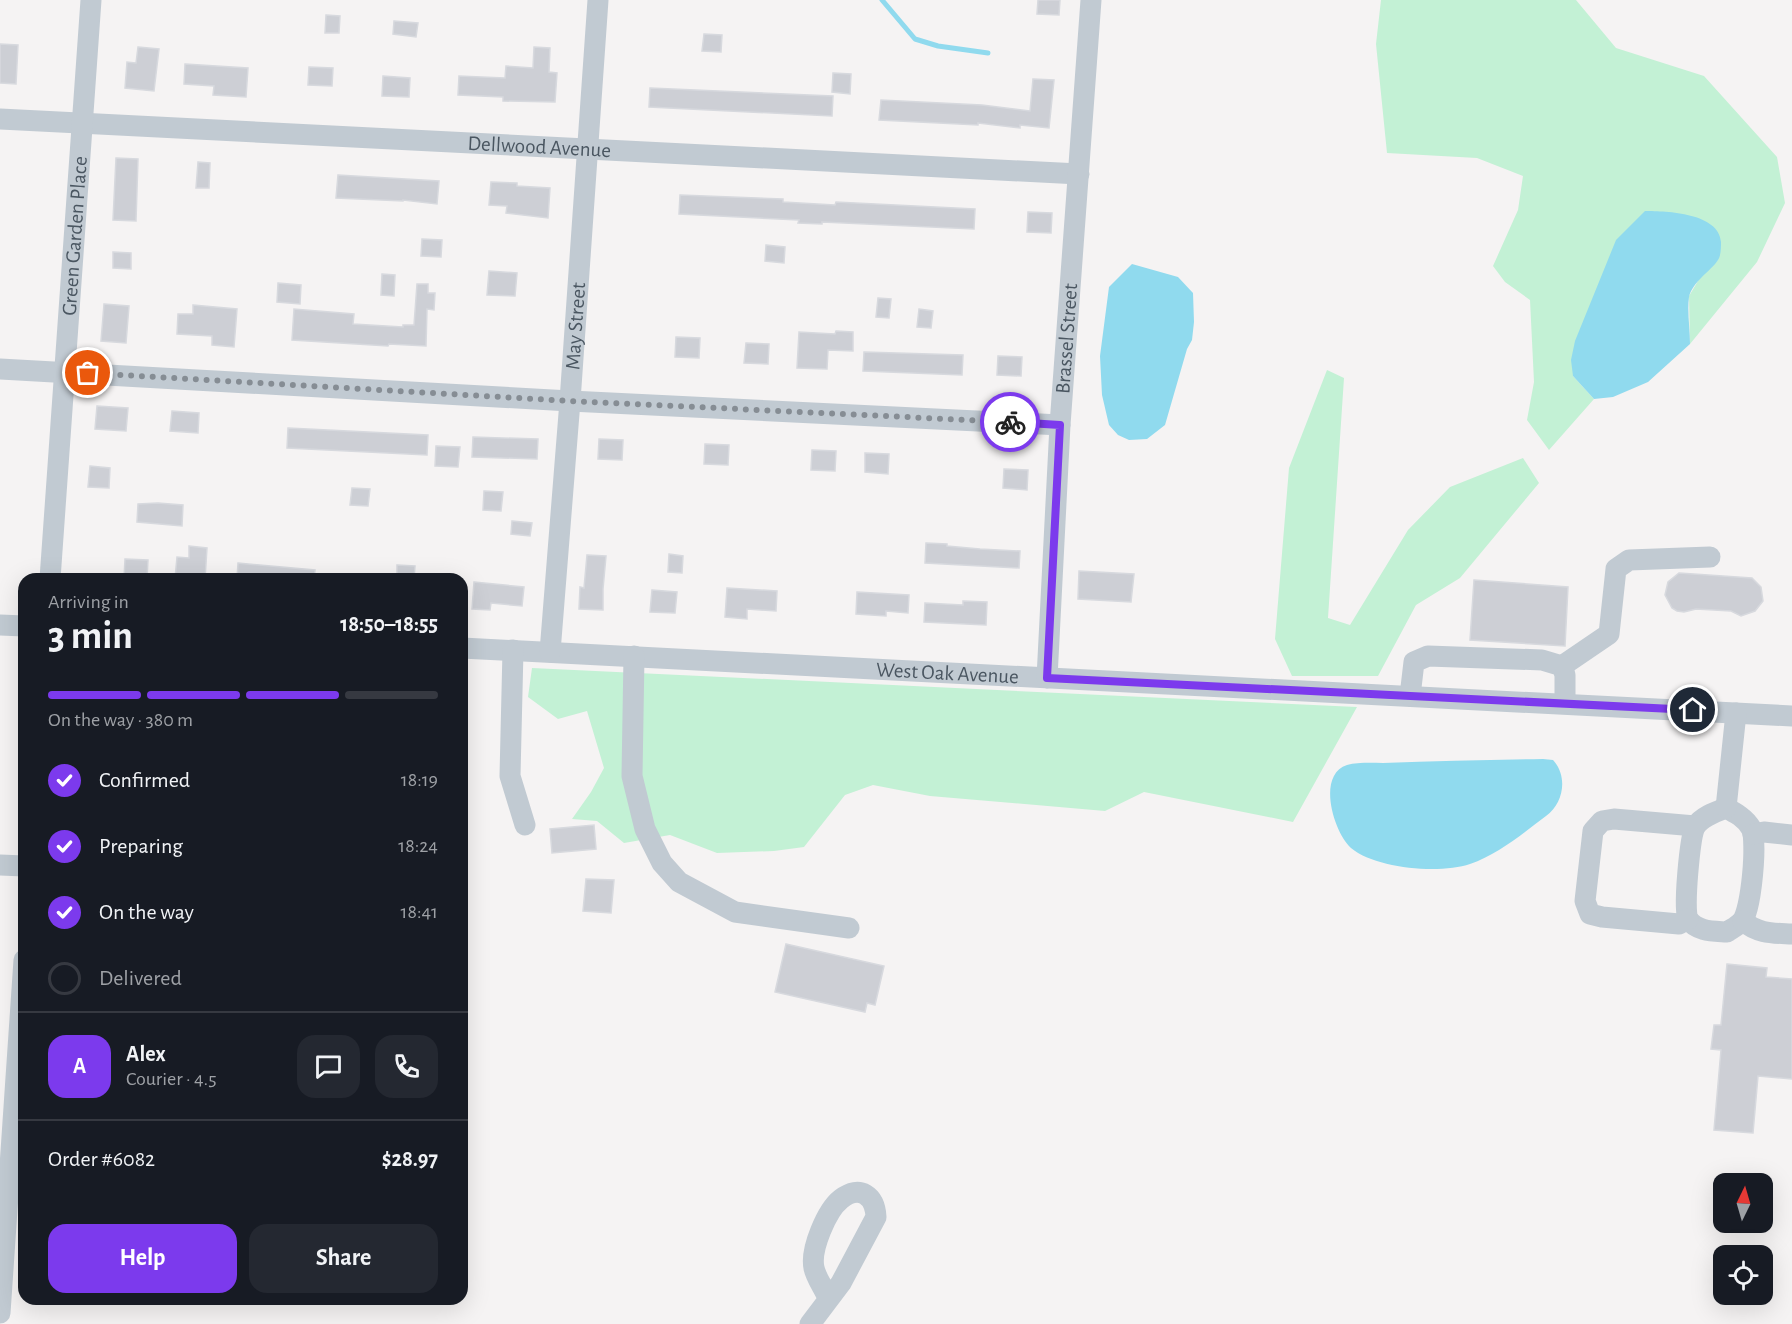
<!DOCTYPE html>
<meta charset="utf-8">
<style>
:root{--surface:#171b24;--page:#242831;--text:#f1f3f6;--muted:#9ea1a6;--line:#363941;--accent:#7c3aed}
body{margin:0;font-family:"Alegreya Sans",sans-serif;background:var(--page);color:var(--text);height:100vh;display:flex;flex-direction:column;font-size:22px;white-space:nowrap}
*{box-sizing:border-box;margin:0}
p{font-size:20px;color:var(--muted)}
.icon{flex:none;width:33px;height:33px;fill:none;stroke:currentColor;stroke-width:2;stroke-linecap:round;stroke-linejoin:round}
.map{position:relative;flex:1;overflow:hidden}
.side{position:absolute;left:18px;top:573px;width:450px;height:732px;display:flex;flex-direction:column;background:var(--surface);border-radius:18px;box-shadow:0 6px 24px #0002}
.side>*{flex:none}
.needle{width:39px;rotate:5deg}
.controls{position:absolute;left:1713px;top:1173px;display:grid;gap:12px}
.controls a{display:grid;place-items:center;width:60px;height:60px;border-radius:12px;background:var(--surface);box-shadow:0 6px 24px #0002;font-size:30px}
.pin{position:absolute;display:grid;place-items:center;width:51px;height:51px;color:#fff;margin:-26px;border:3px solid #fff;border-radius:50%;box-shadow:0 2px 6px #0007}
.courier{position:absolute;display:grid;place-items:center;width:60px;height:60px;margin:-30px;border:4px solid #7c3aed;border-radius:50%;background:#fff;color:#222;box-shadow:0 2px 8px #0007}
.summary em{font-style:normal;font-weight:700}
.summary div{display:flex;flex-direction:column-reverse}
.summary{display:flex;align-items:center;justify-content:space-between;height:102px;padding:0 30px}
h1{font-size:39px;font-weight:700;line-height:45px}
.bar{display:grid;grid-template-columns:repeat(4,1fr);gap:9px 6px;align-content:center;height:72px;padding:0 30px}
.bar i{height:8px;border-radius:4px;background:var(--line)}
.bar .active{background:var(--accent)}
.bar p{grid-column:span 4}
.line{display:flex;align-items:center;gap:15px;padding:0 30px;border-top:2px solid var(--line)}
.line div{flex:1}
.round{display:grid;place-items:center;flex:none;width:63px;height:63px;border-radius:18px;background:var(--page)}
ol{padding:0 30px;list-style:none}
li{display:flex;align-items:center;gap:18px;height:66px}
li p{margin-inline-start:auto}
li .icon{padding:6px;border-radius:50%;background:var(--accent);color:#fff;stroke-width:4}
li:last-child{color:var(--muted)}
li i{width:33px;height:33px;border:3px solid var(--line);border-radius:50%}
.action{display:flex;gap:12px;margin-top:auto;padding:12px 30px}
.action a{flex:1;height:69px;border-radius:18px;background:var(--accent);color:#fff;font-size:24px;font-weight:700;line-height:69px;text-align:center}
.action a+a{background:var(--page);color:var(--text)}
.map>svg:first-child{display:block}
</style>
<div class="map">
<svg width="1792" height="1324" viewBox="0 0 1792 1324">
<rect width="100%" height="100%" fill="#f5f3f3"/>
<path fill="#c3f1d5" d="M1381 0H1576L1616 48 1704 76 1777 157 1785 203 1757 262 1690 344 1689 296 1701 276 1719 259 1573 376 1594 399 1549 450 1527 420 1534 382 1530 300 1505 282 1493 266 1518 210 1523 176 1477 158 1387 153 1376 44Z
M1327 370 1344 378 1328 618 1350 625 1408 530 1450 487 1523 458 1539 483 1460 578 1416 605 1378 676H1292L1275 639 1289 468Z
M532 668 1357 707 1293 822 1144 792 1105 811 930 796 873 785 845 795 804 847 774 851 717 853 670 835 624 843 597 821 572 819 591 792 604 768 587 711 558 719 528 697Z"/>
<path fill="#90daee" d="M1645 211C1667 211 1719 213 1721 242 1721 247 1721 256 1718 260 1710 272 1693 281 1689 297 1687 311 1690 329 1690 344L1648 382 1613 397 1594 399 1573 376 1571 360 1575 341 1616 240Z
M1132 264 1178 277 1193 293 1194 322 1192 340 1187 349 1165 425 1147 439 1129 440 1118 435 1109 425 1102 395 1100 356 1109 287Z
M1543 759 1553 760C1568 776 1564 803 1546 816 1522 834 1498 854 1470 864 1440 874 1376 869 1351 848 1334 833 1316 775 1347 765 1358 762 1372 763 1383 763 1437 761 1490 760 1543 759Z"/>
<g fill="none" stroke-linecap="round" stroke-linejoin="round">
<path stroke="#90daee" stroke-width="5" d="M882 0 915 39 938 46 988 53"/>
</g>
<path fill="#cdcfd5" stroke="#d7d9de" stroke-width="1.5" d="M1038 0H1060L1059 15 1037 14Z
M326 15 340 16 339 33H325Z
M394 21 418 23 416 37 393 34Z
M704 34 722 35 721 52 702 51Z
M0 44 18 45 16 84 0 83Z
M138 47 159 49 154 91 125 88 127 62 136 63Z
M534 47 550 48 549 72 557 73 555 102 503 101V97L458 95 459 76 505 78 506 66 533 68Z
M185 64 248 68 246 97 213 95 214 86 184 84Z
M309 67 333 68 332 86 308 85Z
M833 73 851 74 850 94 832 92Z
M383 76 410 78 409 97 382 96Z
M1033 79 1054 80 1049 128 1020 125V128L978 123V125L879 120 881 100 982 105 1030 111Z
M650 88 833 96 832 116 649 107Z
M116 158 138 159 136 221 113 220Z
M198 162 210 163 209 188H196Z
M338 175 439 181 437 204 403 200V201L336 198Z
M491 182 517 183V186L550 188 548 218 506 213 507 206 489 205Z
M680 195 783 199V202L835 205 836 202 975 209 974 229 822 222V224L798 223 799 220 679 214Z
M1028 212 1052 213 1051 233 1027 232Z
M422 239 442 240 441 257 421 256Z
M766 245 785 247 784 263 765 261Z
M113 252 131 253V269L113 268Z
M489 271 517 273 515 296 487 295Z
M382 274 395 275 394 296 381 295Z
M278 283 301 285 300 304 277 302Z
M417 284H428V293H435L434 310 427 309 426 346 389 344 388 346 292 340 294 309 354 314 353 324 403 327V325H414Z
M878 298 891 299 889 318 876 317Z
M104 304 129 306 126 343 101 341Z
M193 305 237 309 234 347 212 345V336L177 334 178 314H193Z
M919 309 933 311 931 328 917 327Z
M836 331 853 332V351L828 350 827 369 797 368 799 332 835 334Z
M676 337 700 338 699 358 675 357Z
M746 343 769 344 768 364 744 363Z
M864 352 963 355 962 375 863 371Z
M998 356 1022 357 1021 376 997 375Z
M97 406 128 408 126 431 95 429Z
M172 411 199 413 198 433 170 431Z
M288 428 428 435 427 455 287 448Z
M473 437 538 439 537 459 472 457Z
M599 439 623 440 622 460 598 459Z
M705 444 729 445 728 465 704 464Z
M436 446 460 447 458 467 435 466Z
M812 450 836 451 835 471 811 470Z
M865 453 889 454 888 474 865 472Z
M90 466 110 468 109 488 88 487Z
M1004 469 1028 470 1027 490 1003 488Z
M352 488 370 489 368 506 350 505Z
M484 491 503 492 501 511 483 510Z
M158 503 183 505 182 526 137 522 138 504Z
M512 521 532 523 530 536 511 534Z
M926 543 947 544V546L980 549 1020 551 1019 568 925 563Z
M189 546 207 548 205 579H175L177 557 189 558Z
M669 554 683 556 682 573 668 572Z
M587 555 606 556 603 589V610L579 609 580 587 584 588Z
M125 559 148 560 147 579H124Z
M238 563 315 570 314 579H237Z
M397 565 415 566 414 579H397Z
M1079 571 1134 574 1131 602 1078 599Z
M1679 573 1752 578 1761 587 1763 601 1755 611 1741 616 1731 611 1696 609 1684 612 1677 611 1672 608 1665 595 1668 582Z
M1474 580 1568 587 1565 646 1470 640Z
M474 582 524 587 522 606 491 603 490 610 472 609Z
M727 588 777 591 776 611 747 609V619L725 617Z
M652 590 677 592 675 613 650 612Z
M857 592 909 595 908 613 886 611V616L856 614Z
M963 601 987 602 986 625 924 622 925 603 963 605Z
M594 825 596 849 552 853 550 829Z
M586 879 614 880 611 913 583 911Z
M786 944 884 966 875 1005 867 1003 865 1012 775 992Z
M1727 964 1767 968 1766 977 1792 979V1079L1758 1076 1753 1133 1714 1130 1721 1050 1711 1049 1714 1025H1721Z"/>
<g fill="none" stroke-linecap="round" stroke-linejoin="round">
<g stroke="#c1cad2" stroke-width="21">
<path id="s1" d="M0 119 1079 174"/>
<path d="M0 369 570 401 1060 425"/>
<path id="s2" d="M50 579 91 0"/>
<path d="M0 625 24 626"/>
<path id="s3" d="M462 648 1792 716"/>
<path d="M513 650 510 776 525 825"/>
<path id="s4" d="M550 652 570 401 598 0"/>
<path d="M634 656 632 776 645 829 662 863 679 882 735 912 849 928"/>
<path d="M1562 666 1609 634 1616 569 1629 560 1710 557"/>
<path id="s5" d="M1047 678 1060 425 1091 0"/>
<path d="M1410 696 1414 662 1428 656 1542 660 1562 666 1565 675V703"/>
<path d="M1726 808C1736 813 1745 818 1751 828 1758 839 1751 912 1742 921 1738 926 1731 929 1727 932 1714 931 1697 932 1688 919 1683 910 1690 837 1695 827 1701 817 1715 812 1726 808Z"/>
<path d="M1726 808 1736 713"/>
<path d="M1753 834 1764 832 1792 835"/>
<path d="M0 865 24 866"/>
<path d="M1688 919 1679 924 1602 917 1590 914 1585 901 1593 831 1602 821 1614 819 1695 826"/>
<path d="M1743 921C1758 934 1773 933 1792 934"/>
<path d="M0 1313 24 960"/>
<path d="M810 1324 841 1283 876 1217C875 1196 860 1184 841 1199 827 1210 810 1249 814 1268 816 1278 824 1288 828 1298"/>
</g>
</g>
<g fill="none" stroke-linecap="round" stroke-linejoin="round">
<path stroke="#868d94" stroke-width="6" stroke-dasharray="0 10.8" d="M88 373 570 401 1010 422"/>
<path stroke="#7c3aed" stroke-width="8" d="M1010 422 1060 425 1047 678 1693 710"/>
</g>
<g text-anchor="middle" stroke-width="4.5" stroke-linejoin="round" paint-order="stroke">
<g font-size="21" fill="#4a5661" stroke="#fff">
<text dy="7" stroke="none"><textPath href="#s1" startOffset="540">Dellwood Avenue</textPath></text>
<text dy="7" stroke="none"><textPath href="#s2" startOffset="344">Green Garden Place</textPath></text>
<text dy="7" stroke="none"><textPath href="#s4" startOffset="327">May Street</textPath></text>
<text dy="7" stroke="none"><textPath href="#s5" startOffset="340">Brassel Street</textPath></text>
<text dy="7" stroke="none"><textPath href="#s3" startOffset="486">West Oak Avenue</textPath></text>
</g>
</g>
</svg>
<div class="controls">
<a><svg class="needle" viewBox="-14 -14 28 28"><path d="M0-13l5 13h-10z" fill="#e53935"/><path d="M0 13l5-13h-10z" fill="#9ea1a6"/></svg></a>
<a><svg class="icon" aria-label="locate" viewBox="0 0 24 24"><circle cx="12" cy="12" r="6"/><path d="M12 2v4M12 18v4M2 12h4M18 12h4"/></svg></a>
</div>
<div class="pin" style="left:88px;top:373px;background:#ea580c"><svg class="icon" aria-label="bag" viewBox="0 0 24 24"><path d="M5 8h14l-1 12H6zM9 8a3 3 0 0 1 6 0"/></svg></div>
<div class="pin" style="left:1693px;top:710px;background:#1f2937"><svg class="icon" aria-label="home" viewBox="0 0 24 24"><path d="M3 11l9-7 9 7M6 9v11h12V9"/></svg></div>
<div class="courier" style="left:1010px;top:422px"><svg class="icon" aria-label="bike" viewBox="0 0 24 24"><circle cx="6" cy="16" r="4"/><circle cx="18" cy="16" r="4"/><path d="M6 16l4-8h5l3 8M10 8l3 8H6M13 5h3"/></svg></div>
<section class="side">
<div class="summary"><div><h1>3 min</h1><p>Arriving in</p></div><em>18:50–18:55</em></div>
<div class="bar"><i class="active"></i><i class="active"></i><i class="active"></i><i></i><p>On the way · 380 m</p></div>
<ol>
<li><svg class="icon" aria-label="check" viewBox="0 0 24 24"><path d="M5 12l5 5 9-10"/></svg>Confirmed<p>18:19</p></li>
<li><svg class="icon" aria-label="check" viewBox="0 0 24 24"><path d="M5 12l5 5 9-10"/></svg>Preparing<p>18:24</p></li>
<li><svg class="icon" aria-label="check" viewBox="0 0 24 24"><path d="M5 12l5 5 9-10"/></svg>On the way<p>18:41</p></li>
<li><i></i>Delivered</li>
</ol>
<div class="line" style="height:108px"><b class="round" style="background:var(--accent);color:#fff">A</b><div><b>Alex</b><p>Courier · 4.5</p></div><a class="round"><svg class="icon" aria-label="chat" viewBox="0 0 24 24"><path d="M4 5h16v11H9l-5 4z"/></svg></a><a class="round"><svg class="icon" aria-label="phone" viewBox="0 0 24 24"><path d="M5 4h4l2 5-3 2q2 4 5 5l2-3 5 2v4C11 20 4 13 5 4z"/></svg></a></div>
<div class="line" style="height:78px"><div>Order #6082</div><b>$28.97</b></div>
<div class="action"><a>Help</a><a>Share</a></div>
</section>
</div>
